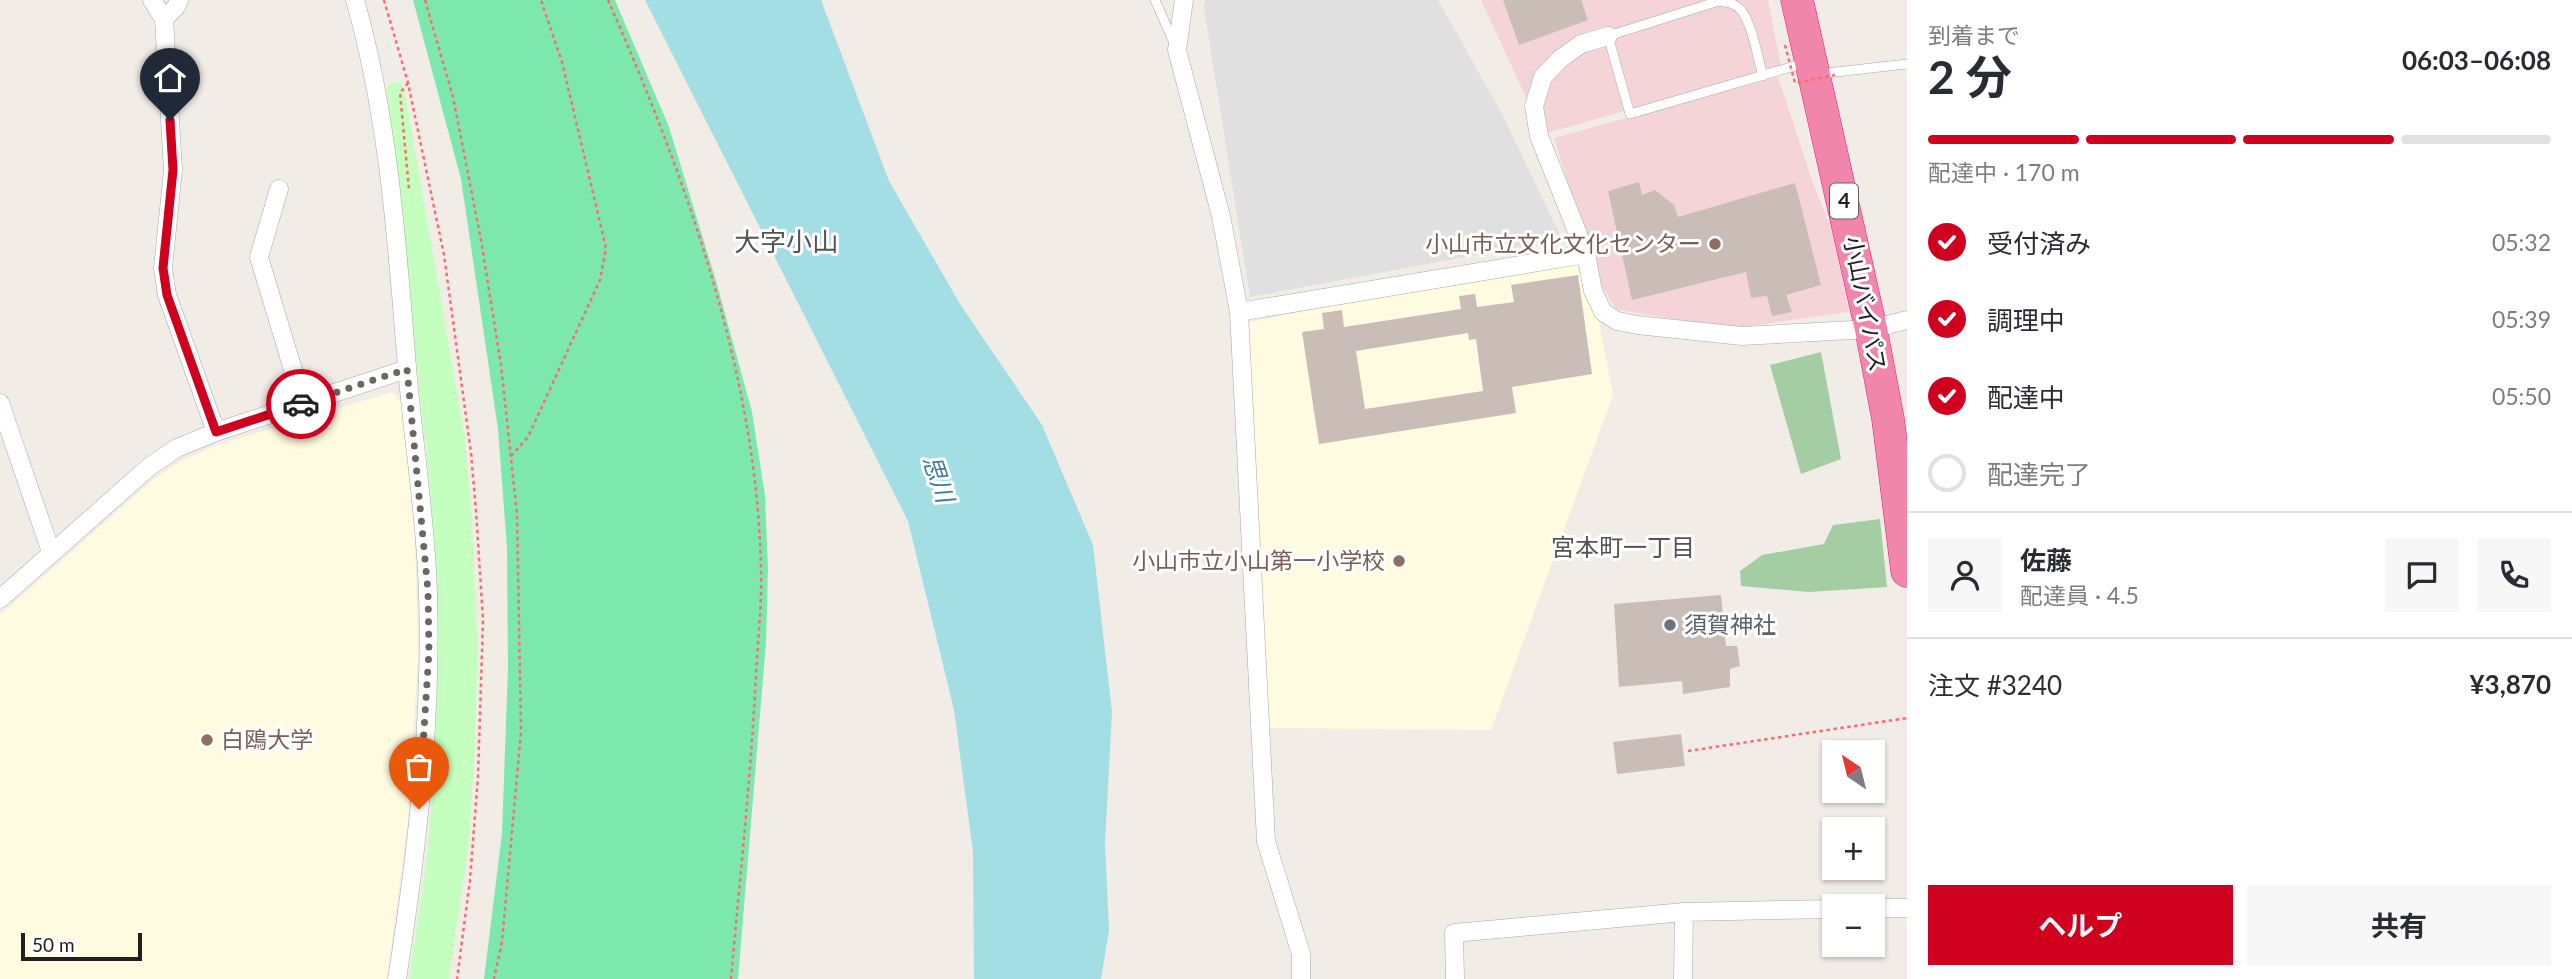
<!DOCTYPE html>
<html lang="ja">
<meta charset="utf-8">
<style>
:root{--surface:#fff;--page:#f7f7f7;--text:#2b2b33;--muted:#7c7c81;--line:#e1e1e2;--accent:#d0001f}
body{margin:0;font-family:Lato,"Noto Sans JP",sans-serif;background:var(--page);color:var(--text);height:100vh;display:flex;flex-direction:column;font-size:26px;white-space:nowrap}
*{box-sizing:border-box;margin:0}
p{font-size:23px;color:var(--muted)}
.icon{flex:none;width:38px;height:38px;fill:none;stroke:currentColor;stroke-width:2;stroke-linecap:round;stroke-linejoin:round}
.map{position:relative;flex:1;overflow:hidden}
.drawer{display:flex;flex-direction:column;background:var(--surface);width:665px}
.drawer>*{flex:none}
.needle{width:46px;rotate:325deg}
.controls{position:absolute;left:1822px;top:740px;display:grid;gap:14px}
.controls a{display:grid;place-items:center;width:63px;height:63px;border-radius:0px;background:var(--surface);box-shadow:0 2px 5px #0004;font-size:35px}
.scale{position:absolute;left:21px;bottom:18px;width:121px;box-sizing:border-box;padding-left:7px;border:4px solid #202020;border-top:0;font-size:19px;line-height:24px;white-space:nowrap;color:#202020;-webkit-text-stroke:5px #fff;paint-order:stroke}
.pin{position:absolute;display:grid;place-items:center;width:60px;height:60px;color:#fff;margin:-72px -30px;border-radius:50% 50% 50% 0;rotate:-45deg;box-shadow:0 0 7px #0007}
.pin .icon{rotate:45deg}
.courier{position:absolute;display:grid;place-items:center;width:70px;height:70px;margin:-35px;border:5px solid #d0001f;border-radius:50%;background:#fff;color:#222;box-shadow:0 2px 9px #0007}
.head em{font-style:normal;font-weight:700}
.head div{display:flex;flex-direction:column-reverse}
.head{display:flex;align-items:center;justify-content:space-between;height:119px;padding:0 21px}
h1{font-size:46px;font-weight:700;line-height:52px}
.bar{display:grid;grid-template-columns:repeat(4,1fr);gap:10px 7px;align-content:center;height:84px;padding:0 21px}
.bar i{height:9px;border-radius:5px;background:var(--line)}
.bar .active{background:var(--accent)}
.bar p{grid-column:span 4}
.line{display:flex;align-items:center;gap:18px;padding:0 21px;border-top:2px solid var(--line)}
.line div{flex:1}
.round{display:grid;place-items:center;flex:none;width:74px;height:74px;border-radius:0px;background:var(--page)}
ol{padding:0 21px;list-style:none}
li{display:flex;align-items:center;gap:21px;height:77px}
li p{margin-inline-start:auto}
li .icon{padding:7px;border-radius:50%;background:var(--accent);color:#fff;stroke-width:4}
li:last-child{color:var(--muted)}
li i{width:38px;height:38px;border:4px solid var(--line);border-radius:50%}
.primary-button{display:flex;gap:14px;margin-top:auto;padding:14px 21px}
.primary-button a{flex:1;height:80px;border-radius:0px;background:var(--accent);color:#fff;font-size:28px;font-weight:700;line-height:80px;text-align:center}
.primary-button a+a{background:var(--page);color:var(--text)}
main{display:flex;flex:1;min-height:0}
.map>svg:first-child{display:block}
</style>
<main>
<div class="map">
<svg width="1907" height="979" viewBox="0 0 1907 979">
<rect width="100%" height="100%" fill="#f2ece6"/>
<path fill="#f4d4d7" d="M1481 0H1768L1781 67 1543 134Z
M1778 77 1813 183 1832 231 1849 312 1728 329 1616 309 1600 283 1554 138Z"/>
<path fill="#fffbe1" d="M1586 254 1613 395 1491 730 1258 728 1231 326Z
M392 392 401 402 403 416 415 537 418 659 408 821 387 979H0V615L155 478 181 461 217 445Z"/>
<path fill="#a4cda4" d="M1821 352 1841 459 1801 474 1770 365Z
M1880 519 1887 587 1809 592 1741 586 1740 571 1762 555 1824 544 1833 525Z"/>
<path fill="#c4ffbf" d="M401 82 406 99 465 438 472 522 478 649 475 743 469 842 449 979H409L428 850 435 756 438 659 436 573 429 477 387 88 389 84Z"/>
<path fill="#7ce8ae" d="M413 0H615L669 127 716 281 752 412 765 496 768 569 766 642 738 979H484L502 833 508 668 507 548 498 429 461 179Z"/>
<path fill="#e0e0e0" d="M1205 0H1438L1501 112 1562 239 1250 297 1204 8Z"/>
<path fill="#a2dee3" d="M645 0H821L889 181 960 304 1042 425 1093 545 1112 712 1105 843 1109 930 1101 979H974L973 852 954 710 908 521Z"/>
<path fill="#cabdb8" fill-rule="evenodd" d="M1503 0H1581L1588 20 1519 45Z
M1639 182 1642 195 1655 190 1674 205 1678 217 1795 183 1821 285 1786 295 1792 312 1772 316 1767 296 1751 298 1746 272 1632 300 1608 191Z
M1578 275 1592 374 1512 387 1516 413 1319 444 1302 332 1324 329 1322 313 1342 310 1344 327 1461 309 1459 296 1475 294 1477 307 1514 302 1511 285ZM1468 333 1469 340 1476 339 1483 391 1365 409 1356 351Z
M1721 595 1726 646H1737L1740 666 1730 669V687L1683 694 1682 681 1619 687 1614 604Z
M1681 734 1685 766 1617 774 1613 742Z"/>
<g fill="none" stroke-linecap="round" stroke-linejoin="round">
<defs>
<path id="lane" d="M1155 0 1174 43
M1818 74 1907 64
M1763 76C1758 59 1752 23 1741 10 1735 3 1727 2 1719 1L1608 36 1630 114 1805 63"/>
<path id="street" d="M152 0 164 19 173 170 163 268 167 295 216 432
M355 0C389 119 397 244 407 367 413 442 426 518 428 594 432 723 417 852 397 979
M1184 0 1177 50 1221 216 1239 312 1266 841 1301 954V979
M164 19 176 7 179 0
M1608 36 1581 44 1560 59 1543 77 1534 106 1539 136 1586 254 1593 291 1603 312 1617 321 1637 325 1742 336 1871 329 1907 320
M279 189 259 257 303 403
M1239 312 1586 254
M0 403 51 552
M0 599 149 467 177 448 216 432 407 369
M1872 908H1907
M1455 979 1454 933 1684 912 1834 909
M1683 979 1684 912"/>
<path id="highway" d="M1797 0 1871 329 1888 419 1907 571"/>
</defs>
<use href="#lane" stroke="#a7a7a7" stroke-width="10"/>
<use href="#street" stroke="#a7a7a7" stroke-width="19"/>
<use href="#highway" stroke="#ed1580" stroke-width="33"/>
<path stroke="#ff6970" stroke-width="2.5" stroke-dasharray="3.5 3.5" stroke-linecap="butt" d="M384 0 408 83 444 255 471 453 476 511 483 620 478 776 470 880 457 979
M425 0 453 97 481 240 501 365 517 514 521 732 502 942 494 979
M608 0C685 175 757 375 761 568 762 603 758 639 756 674 751 776 740 877 731 979
M408 83 400 93 409 189
M511 456 528 437 600 280 606 248 562 62 541 0
M1688 751 1907 718"/>
<use href="#lane" stroke="#fff" stroke-width="9"/>
<use href="#street" stroke="#fff" stroke-width="18"/>
<use href="#highway" stroke="#f086aa" stroke-width="32"/>
<path stroke="#ff6970" stroke-width="2.5" stroke-dasharray="3.5 3.5" stroke-linecap="butt" d="M1785 45 1795 83 1835 75"/>
</g>
<g fill="none" stroke-linecap="round" stroke-linejoin="round">
<path stroke="#6a6765" stroke-width="7" stroke-dasharray="0 12.6" d="M301 404 407 369 428 591 429 651 419 809"/>
<path stroke="#d0001f" stroke-width="9" d="M170 120 173 170 163 268 167 295 216 432 301 404"/>
</g>
<g fill="#8d6e63" stroke="#fff" stroke-width="2.5">
<circle cx="1715" cy="244" r="7"/>
<circle cx="1399" cy="561" r="7"/>
<circle cx="207" cy="740" r="7"/>
</g>
<circle fill="#6b7280" stroke="#fff" stroke-width="2.5" cx="1670" cy="625" r="7"/>
<g text-anchor="middle" stroke-width="6" stroke-linejoin="round" paint-order="stroke">
<rect fill="#fff" stroke="#636363" stroke-width="2" x="1830" y="183.5" width="28" height="35" rx="5"/>
<g font-size="21" font-weight="bold" fill="#202020">
<text x="1844" y="208">4</text>
</g>
<g font-size="23" fill="#785e54" stroke="#fff" text-anchor="end">
<text x="1701" y="252">小山市立文化文化センター</text>
<text x="1385" y="569">小山市立小山第一小学校</text>
<text x="221" y="748" text-anchor="start">白鴎大学</text>
</g>
<g font-size="23" fill="#202020" stroke="#fff">
<text transform="translate(1865 304) rotate(79)" y="8">小山バイパス</text>
</g>
<g font-size="23" fill="#5b616d" stroke="#fff" text-anchor="start">
<text x="1684" y="633">須賀神社</text>
</g>
<g font-size="24" font-style="italic" fill="#3b7da2" stroke="#fff">
<text transform="translate(938 479) rotate(71)" y="8">思川</text>
</g>
<g font-size="24" fill="#535353" stroke="#fff">
<text x="1623" y="556">宮本町一丁目</text>
</g>
<g font-size="26" fill="#535353" stroke="#fff">
<text x="786" y="251">大字小山</text>
</g>
</g>
</svg>
<div class="controls">
<a><svg class="needle" viewBox="-14 -14 28 28"><path d="M0-13l5 13h-10z" fill="#e53935"/><path d="M0 13l5-13h-10z" fill="#7c7c81"/></svg></a>
<a>+</a>
<a>−</a>
</div>
<div class="scale">50 m</div>
<div class="pin" style="left:419px;top:809px;background:#ea580c"><svg class="icon" aria-label="bag" viewBox="0 0 24 24"><path d="M5 8h14l-1 12H6zM9 8a3 3 0 0 1 6 0"/></svg></div>
<div class="pin" style="left:170px;top:120px;background:#1f2937"><svg class="icon" aria-label="home" viewBox="0 0 24 24"><path d="M3 11l9-7 9 7M6 9v11h12V9"/></svg></div>
<div class="courier" style="left:301px;top:404px"><svg class="icon" aria-label="car" viewBox="0 0 24 24"><path d="M5 17H2v-5l4-1 3-4h7l3 4 3 1v5h-3M9 17h6M6 11h13"/><circle cx="7" cy="17" r="2"/><circle cx="17" cy="17" r="2"/></svg></div>
</div>
<section class="drawer">
<div class="head"><div><h1>2 分</h1><p>到着まで</p></div><em>06:03–06:08</em></div>
<div class="bar"><i class="active"></i><i class="active"></i><i class="active"></i><i></i><p>配達中 · 170 m</p></div>
<ol>
<li><svg class="icon" aria-label="check" viewBox="0 0 24 24"><path d="M5 12l5 5 9-10"/></svg>受付済み<p>05:32</p></li>
<li><svg class="icon" aria-label="check" viewBox="0 0 24 24"><path d="M5 12l5 5 9-10"/></svg>調理中<p>05:39</p></li>
<li><svg class="icon" aria-label="check" viewBox="0 0 24 24"><path d="M5 12l5 5 9-10"/></svg>配達中<p>05:50</p></li>
<li><i></i>配達完了</li>
</ol>
<div class="line" style="height:126px"><a class="round"><svg class="icon" aria-label="person" viewBox="0 0 24 24"><circle cx="12" cy="8" r="4"/><path d="M4 21q1-7 8-7t8 7"/></svg></a><div><b>佐藤</b><p>配達員 · 4.5</p></div><a class="round"><svg class="icon" aria-label="chat" viewBox="0 0 24 24"><path d="M4 5h16v11H9l-5 4z"/></svg></a><a class="round"><svg class="icon" aria-label="phone" viewBox="0 0 24 24"><path d="M5 4h4l2 5-3 2q2 4 5 5l2-3 5 2v4C11 20 4 13 5 4z"/></svg></a></div>
<div class="line" style="height:91px"><div>注文 #3240</div><b>¥3,870</b></div>
<div class="primary-button"><a>ヘルプ</a><a>共有</a></div>
</section>
</main>
